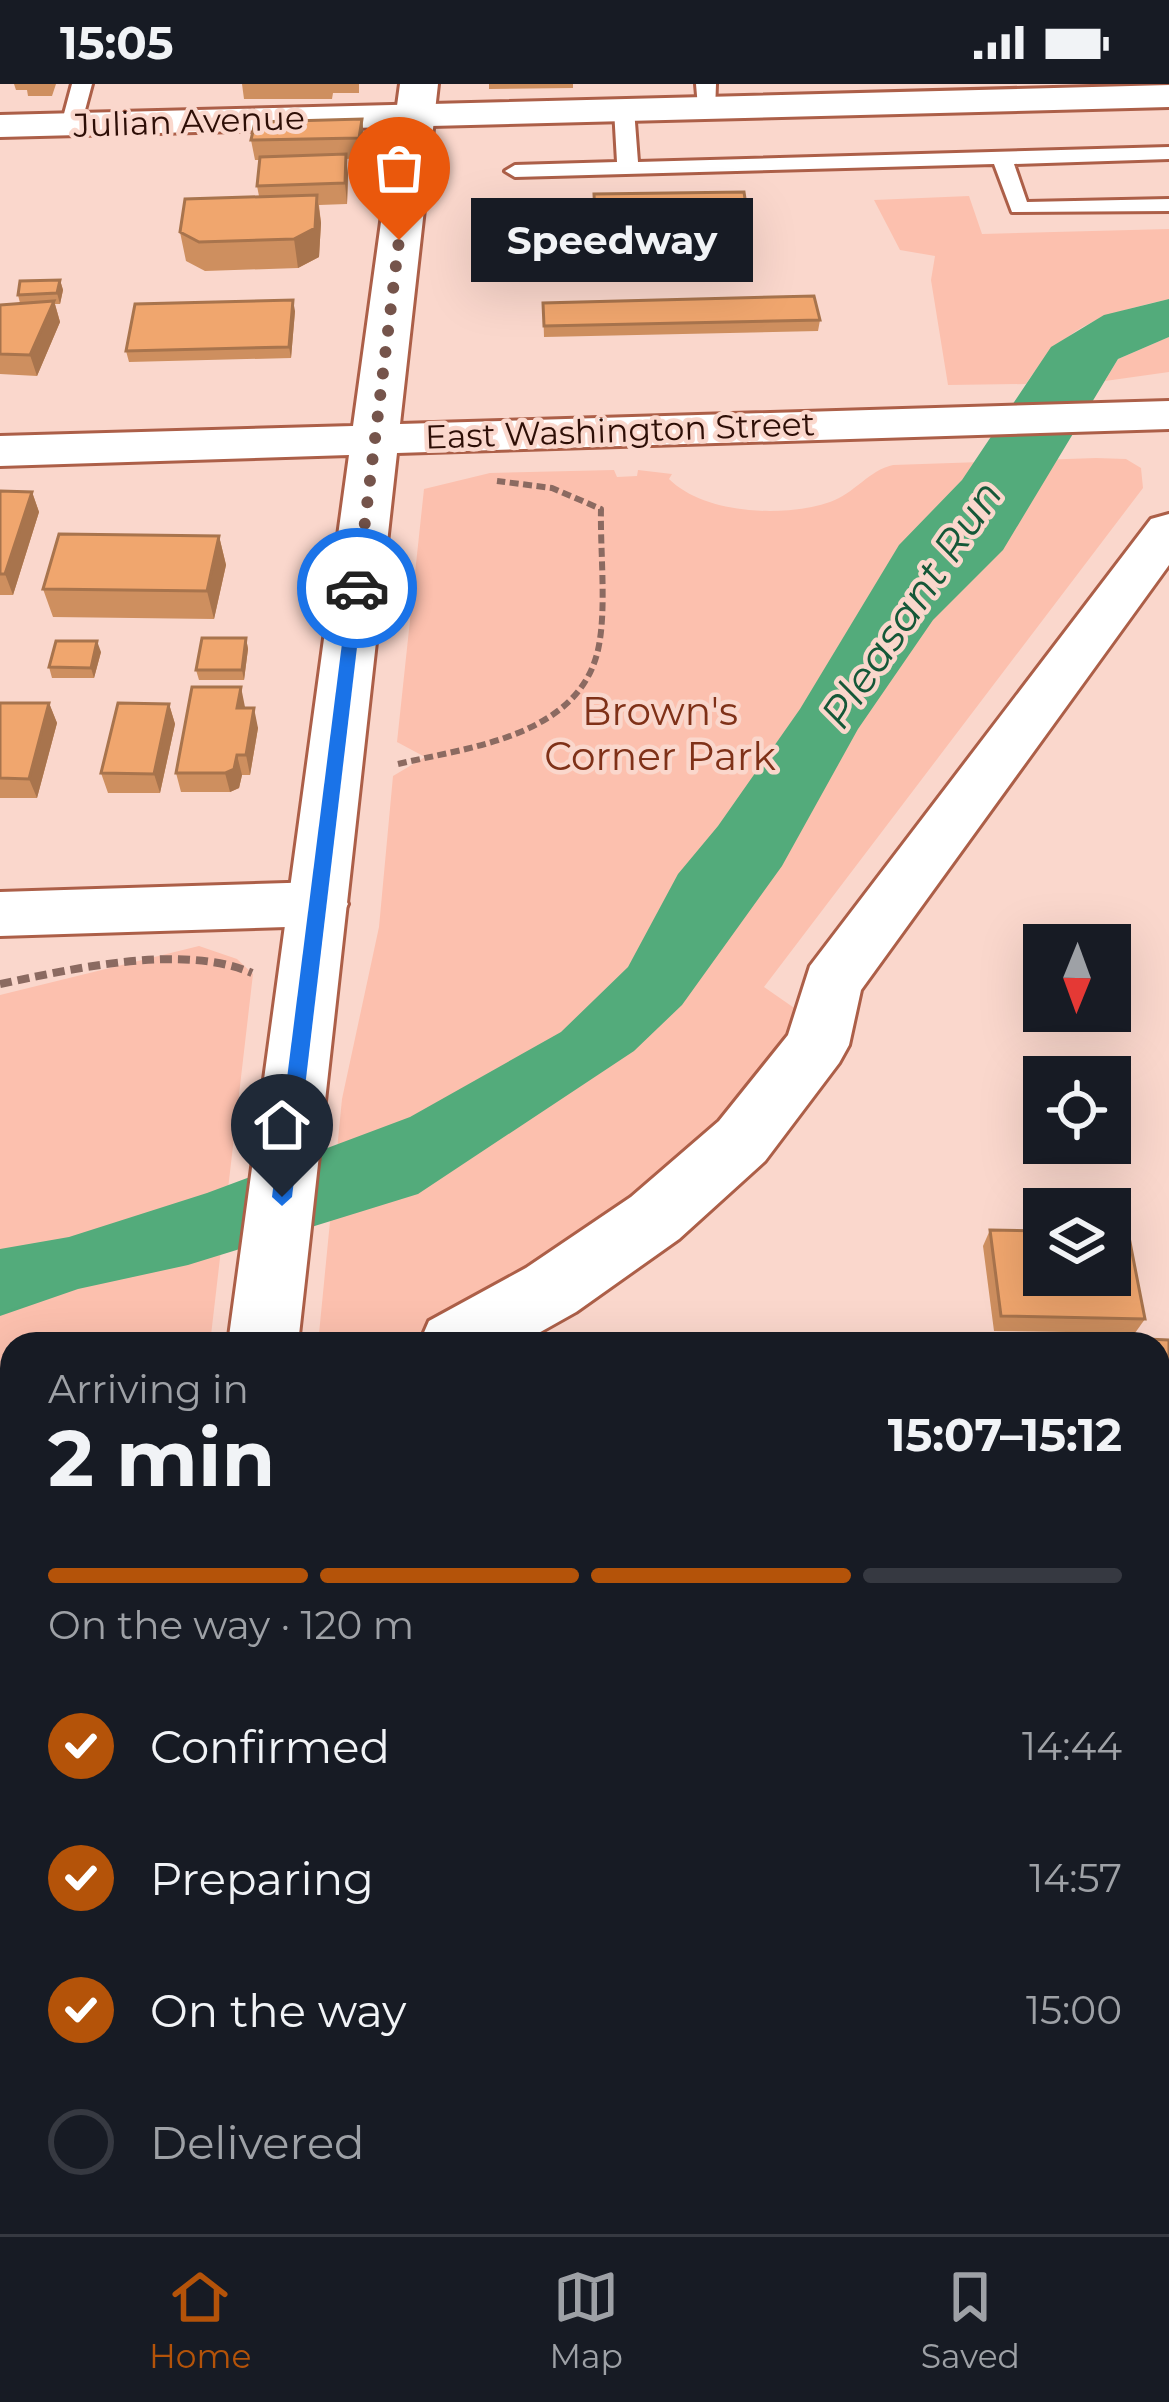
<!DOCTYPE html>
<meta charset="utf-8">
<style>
:root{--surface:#171b24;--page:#242831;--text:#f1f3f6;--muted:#9ea1a6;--line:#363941;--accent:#b45309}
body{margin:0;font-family:Montserrat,sans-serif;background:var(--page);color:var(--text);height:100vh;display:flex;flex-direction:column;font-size:45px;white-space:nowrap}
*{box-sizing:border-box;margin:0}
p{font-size:39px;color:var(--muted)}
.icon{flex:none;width:66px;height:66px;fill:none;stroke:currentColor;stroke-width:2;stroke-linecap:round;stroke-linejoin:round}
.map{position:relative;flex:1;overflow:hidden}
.drawer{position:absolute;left:0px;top:1248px;width:1170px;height:903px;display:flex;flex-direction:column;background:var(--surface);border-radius:36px 36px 0 0;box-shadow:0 12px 48px #0002}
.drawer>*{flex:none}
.needle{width:78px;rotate:181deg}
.controls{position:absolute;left:1023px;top:840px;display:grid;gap:24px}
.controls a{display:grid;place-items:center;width:108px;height:108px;border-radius:0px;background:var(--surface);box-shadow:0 12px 48px #0002;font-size:60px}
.pin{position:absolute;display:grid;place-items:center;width:102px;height:102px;color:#fff;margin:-123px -51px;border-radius:50% 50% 50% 0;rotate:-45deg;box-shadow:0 0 12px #0007}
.pin .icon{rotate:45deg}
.courier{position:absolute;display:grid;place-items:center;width:120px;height:120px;margin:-60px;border:9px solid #1a73e8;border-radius:50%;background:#fff;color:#222;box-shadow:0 3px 15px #0007}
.bubble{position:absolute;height:84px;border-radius:0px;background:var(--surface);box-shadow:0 12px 48px #0002;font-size:39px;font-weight:700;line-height:84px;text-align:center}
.overview em{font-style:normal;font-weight:700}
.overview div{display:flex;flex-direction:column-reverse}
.overview{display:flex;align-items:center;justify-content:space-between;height:204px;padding:0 48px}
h1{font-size:78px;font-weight:700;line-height:90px}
.bar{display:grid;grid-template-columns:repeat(4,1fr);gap:18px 12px;align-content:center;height:144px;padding:0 48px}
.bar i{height:15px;border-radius:9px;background:var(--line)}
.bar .active{background:var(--accent)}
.bar p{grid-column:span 4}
ol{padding:0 48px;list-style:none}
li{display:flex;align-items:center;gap:36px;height:132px}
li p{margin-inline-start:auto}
li .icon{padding:12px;border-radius:50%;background:var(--accent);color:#fff;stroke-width:4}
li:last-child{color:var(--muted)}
li i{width:66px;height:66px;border:6px solid var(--line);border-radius:50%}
.status{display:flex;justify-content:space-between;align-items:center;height:84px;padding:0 60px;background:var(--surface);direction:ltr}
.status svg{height:33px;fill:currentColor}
.menu{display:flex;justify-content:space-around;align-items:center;height:168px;border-top:3px solid var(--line);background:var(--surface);font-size:33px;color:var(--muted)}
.menu a{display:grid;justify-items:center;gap:6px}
.menu .active{color:var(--accent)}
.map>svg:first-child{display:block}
</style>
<div class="status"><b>15:05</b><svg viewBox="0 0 49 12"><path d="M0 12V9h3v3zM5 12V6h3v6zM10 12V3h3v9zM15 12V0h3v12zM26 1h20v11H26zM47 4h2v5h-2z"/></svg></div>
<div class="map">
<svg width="1169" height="2150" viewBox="0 0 1169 2150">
<rect width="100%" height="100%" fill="#fad7cc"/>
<path fill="#fcc0ae" d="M969 112 982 150 1169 145V215C1101 231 1067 239 1026 300L948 301 931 196 935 172 900 166 874 116Z
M1169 253V288L1105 297 1118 275Z
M1096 374 1126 375 1141 384 1143 404 764 903 813 937 778 993 531 1201 413 1260H318L342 1015 379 843 393 692 425 673 397 658 424 405 490 389 614 386 617 393 637 392 638 386 672 390 669 395C704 430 784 434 830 418 854 410 869 386 893 381Z
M199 862 237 875 253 890 210 1260H12V1749L0 1750V911Z"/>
<path fill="#53ab7b" d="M1169 215V253L1118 275 1003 466 933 536 858 645 782 782 682 921 634 967 418 1110 188 1181 78 1205 0 1232V1165L69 1153 207 1109 410 1033 561 948 628 883 678 790 718 742 800 625 899 461 962 396 1051 263 1104 231Z"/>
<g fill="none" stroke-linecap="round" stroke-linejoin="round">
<defs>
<path id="service" d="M72 0H92L81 41 71 47 61 41Z
M696 0H716L715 27 698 23Z
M624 19 634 25 638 78 1169 63V75L1014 80 1027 118 1169 115V127L1012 128 994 80 515 93 505 87 515 81 617 78 614 25Z"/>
<path id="minor" d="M1169 1V23L0 53V31Z
M320 798 340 805 348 820 340 835 320 842 0 852V808Z"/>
<path id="tertiary" d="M1169 430V481L861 906 849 961 839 979 765 1077 679 1155 576 1228 519 1260H419L429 1237 526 1184 631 1113 719 1037 788 951 810 882 1151 435Z"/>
<path id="secondary" d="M0 1775H12V1861H0Z
M1158 1786H1169V1872H1158Z"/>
<path id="primary" d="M400 0H438L400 340 1169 317V345L397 369 298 1260H228L349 371 0 382V352L353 342Z
M101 2139H195L194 2150H100Z"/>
</defs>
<use href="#service" stroke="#ac5f48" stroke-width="6"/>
<use href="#minor" stroke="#ac5f48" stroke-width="6"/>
<use href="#tertiary" stroke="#ac5f48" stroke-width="6"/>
<use href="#secondary" stroke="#ac5f48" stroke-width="6"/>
<use href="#primary" stroke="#ac5f48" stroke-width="6"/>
<path stroke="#8b6a61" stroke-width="6" stroke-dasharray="9 4.5" stroke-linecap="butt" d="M398 680C469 663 578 653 598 566 607 526 600 467 601 425L552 404 497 397"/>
<path stroke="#8b6a61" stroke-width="8" stroke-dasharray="12 6" stroke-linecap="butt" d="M0 900C72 885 183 859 252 889"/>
<path stroke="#8b6a61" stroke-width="9" stroke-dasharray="15 8" stroke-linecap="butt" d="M0 1486 12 1481"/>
<use href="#service" fill="#fff" fill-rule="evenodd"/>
<use href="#minor" fill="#fff" fill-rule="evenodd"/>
<use href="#tertiary" fill="#fff" fill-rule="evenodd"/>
<use href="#secondary" fill="#fff" fill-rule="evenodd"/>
<use href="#primary" fill="#fff" fill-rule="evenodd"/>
</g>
<path fill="#ce8f5f" d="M14 0H56L52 12H28L27 6H16Z
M242 0H359V9H333L332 15H244Z
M489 0H573V4L489 5Z
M362 35 364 55 361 74 346 75 348 91 347 120 319 121 321 139 319 173 298 184 205 187 186 177 180 148 185 115 259 112 257 102 259 76H255L251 56 255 38Z
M594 110 750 148 748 176 596 180Z
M60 196 63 206 60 220H55L60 238 37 292 0 290V221L20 219 18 211Z
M543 219 820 236 818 247 544 253Z
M295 227 291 274 129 278 126 267Z
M0 407 32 408 39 428 13 511H0Z
M219 452 226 481 214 535 53 533 43 505Z
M246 554 248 565 244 596H199L196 586Z
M101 568 94 594H52L49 583Z
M0 619H49L57 639 37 714H0Z
M169 620 175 640 160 709H108L101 689Z
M245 624 258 644 250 691H242L239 704 230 708H181L176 689Z
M990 1146 1145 1235 1135 1249 994 1247 983 1162Z
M1123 1254 1169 1256V1313L1158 1312V1260H1119Z
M1158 1359H1169V1440H1158Z
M1158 1481 1169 1482V1685H1158Z
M850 2139H971L972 2150H851Z
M1130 2139H1158L1169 2150H1132Z"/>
<path fill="#a8744d" d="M362 35 364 55 361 74 359 54Z
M346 70 348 91 347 120 345 99Z
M317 111 321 139 319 173 298 184 294 155Z
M60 196 63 206 60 220 57 209Z
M293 216 295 227 291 274 289 263Z
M54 217 60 238 37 292 30 271Z
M32 408 39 428 13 511 5 490Z
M219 452 226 481 214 535 207 507Z
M246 554 248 565 244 596 242 586Z
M97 557 101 568 94 594 91 584Z
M241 603 245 623 242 644 237 624Z
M49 619 57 639 37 714 29 695Z
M169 620 175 640 160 709 154 690Z
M254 624 258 644 250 691 246 671Z
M237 671 242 691 239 704 230 708 225 689Z"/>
<path fill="#f0a66e" stroke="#a8744d" stroke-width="3" d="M362 35 359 54 251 56 255 38Z
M346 70 345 99 257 102 260 73Z
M744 108 750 148 596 151 594 110Z
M317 111 315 144 294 155 199 158 180 148 185 115Z
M60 196 57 209 18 211 20 197Z
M814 212 820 236 544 242 543 219Z
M293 216 289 263 126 267 135 220Z
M54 217 30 271 0 270V221Z
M0 407 32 408 5 490H0Z
M59 450 219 452 207 507 43 505Z
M202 554H246L242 586H196Z
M56 557H97L91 584 49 583Z
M192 603H241L237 624H254L246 671H237L234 685 225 689H176Z
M0 619H49L29 695 0 694Z
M118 619 169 620 154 690 101 689Z
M990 1146 1044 1147V1191H1110V1148H1128L1145 1235 1001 1232Z
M1123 1254 1169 1256V1305H1158V1260H1124Z
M1158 1359H1169V1428H1158Z
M1158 1481 1169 1482V1655L1158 1590Z
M1158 2008H1169V2150H1144L1143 2139H1158Z
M335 2139H699V2150H334Z
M715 2139H827V2150H715Z
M856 2139H971L972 2150H857Z"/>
<path fill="#1a73e8" d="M357 499 364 504 292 1113 282 1122 272 1113 349 504Z"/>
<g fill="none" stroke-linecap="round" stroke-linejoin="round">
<path stroke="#75544b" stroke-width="12" stroke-dasharray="0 21.6" d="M357 504 399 156"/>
</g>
<g text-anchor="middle" stroke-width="9" stroke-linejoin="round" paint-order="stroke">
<g font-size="33" fill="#2d0e06" stroke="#fad7cc">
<text transform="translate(189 37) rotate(-2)" y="12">Julian Avenue</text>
<text transform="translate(620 346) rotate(-2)" y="12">East Washington Street</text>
</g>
<g font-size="39" fill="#7f3118" stroke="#fad7cc">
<text x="660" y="641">Brown's<tspan x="660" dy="45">Corner Park</tspan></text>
</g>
<g font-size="42" font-style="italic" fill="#155838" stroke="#fad7cc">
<text transform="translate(911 520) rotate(-56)" y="15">Pleasant Run</text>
</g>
</g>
</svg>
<div class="controls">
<a><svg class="needle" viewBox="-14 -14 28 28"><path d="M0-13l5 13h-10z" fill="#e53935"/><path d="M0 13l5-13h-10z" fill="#9ea1a6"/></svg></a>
<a><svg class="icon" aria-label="locate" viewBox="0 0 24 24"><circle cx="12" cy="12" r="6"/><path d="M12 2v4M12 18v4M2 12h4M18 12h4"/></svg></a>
<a><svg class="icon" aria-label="layers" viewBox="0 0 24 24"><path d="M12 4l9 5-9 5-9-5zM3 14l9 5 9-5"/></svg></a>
</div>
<div class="pin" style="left:399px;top:156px;background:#ea580c"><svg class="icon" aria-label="bag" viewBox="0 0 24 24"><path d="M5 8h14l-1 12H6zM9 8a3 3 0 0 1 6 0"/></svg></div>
<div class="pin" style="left:282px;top:1113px;background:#1f2937"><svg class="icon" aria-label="home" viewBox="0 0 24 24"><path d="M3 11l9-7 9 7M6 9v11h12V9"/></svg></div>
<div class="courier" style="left:357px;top:504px"><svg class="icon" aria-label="car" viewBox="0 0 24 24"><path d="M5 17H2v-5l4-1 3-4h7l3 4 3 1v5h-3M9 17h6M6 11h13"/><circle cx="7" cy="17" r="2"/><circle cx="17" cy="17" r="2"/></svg></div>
<div class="bubble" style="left:471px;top:114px;width:282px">Speedway</div>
<section class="drawer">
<div class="overview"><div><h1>2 min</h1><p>Arriving in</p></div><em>15:07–15:12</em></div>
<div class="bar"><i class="active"></i><i class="active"></i><i class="active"></i><i></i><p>On the way · 120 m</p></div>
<ol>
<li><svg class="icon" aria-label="check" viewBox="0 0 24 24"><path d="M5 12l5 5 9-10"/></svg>Confirmed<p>14:44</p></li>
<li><svg class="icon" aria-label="check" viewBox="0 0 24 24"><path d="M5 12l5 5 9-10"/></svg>Preparing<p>14:57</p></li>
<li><svg class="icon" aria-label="check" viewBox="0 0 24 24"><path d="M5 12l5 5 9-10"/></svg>On the way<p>15:00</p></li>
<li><i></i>Delivered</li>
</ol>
</section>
</div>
<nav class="menu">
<a class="active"><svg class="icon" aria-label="home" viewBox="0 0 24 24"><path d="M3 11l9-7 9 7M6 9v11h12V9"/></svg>Home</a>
<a><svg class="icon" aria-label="map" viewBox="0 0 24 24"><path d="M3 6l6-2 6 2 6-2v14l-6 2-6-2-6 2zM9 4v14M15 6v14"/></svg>Map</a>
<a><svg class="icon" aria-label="saved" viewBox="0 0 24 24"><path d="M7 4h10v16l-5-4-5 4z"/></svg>Saved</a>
</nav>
